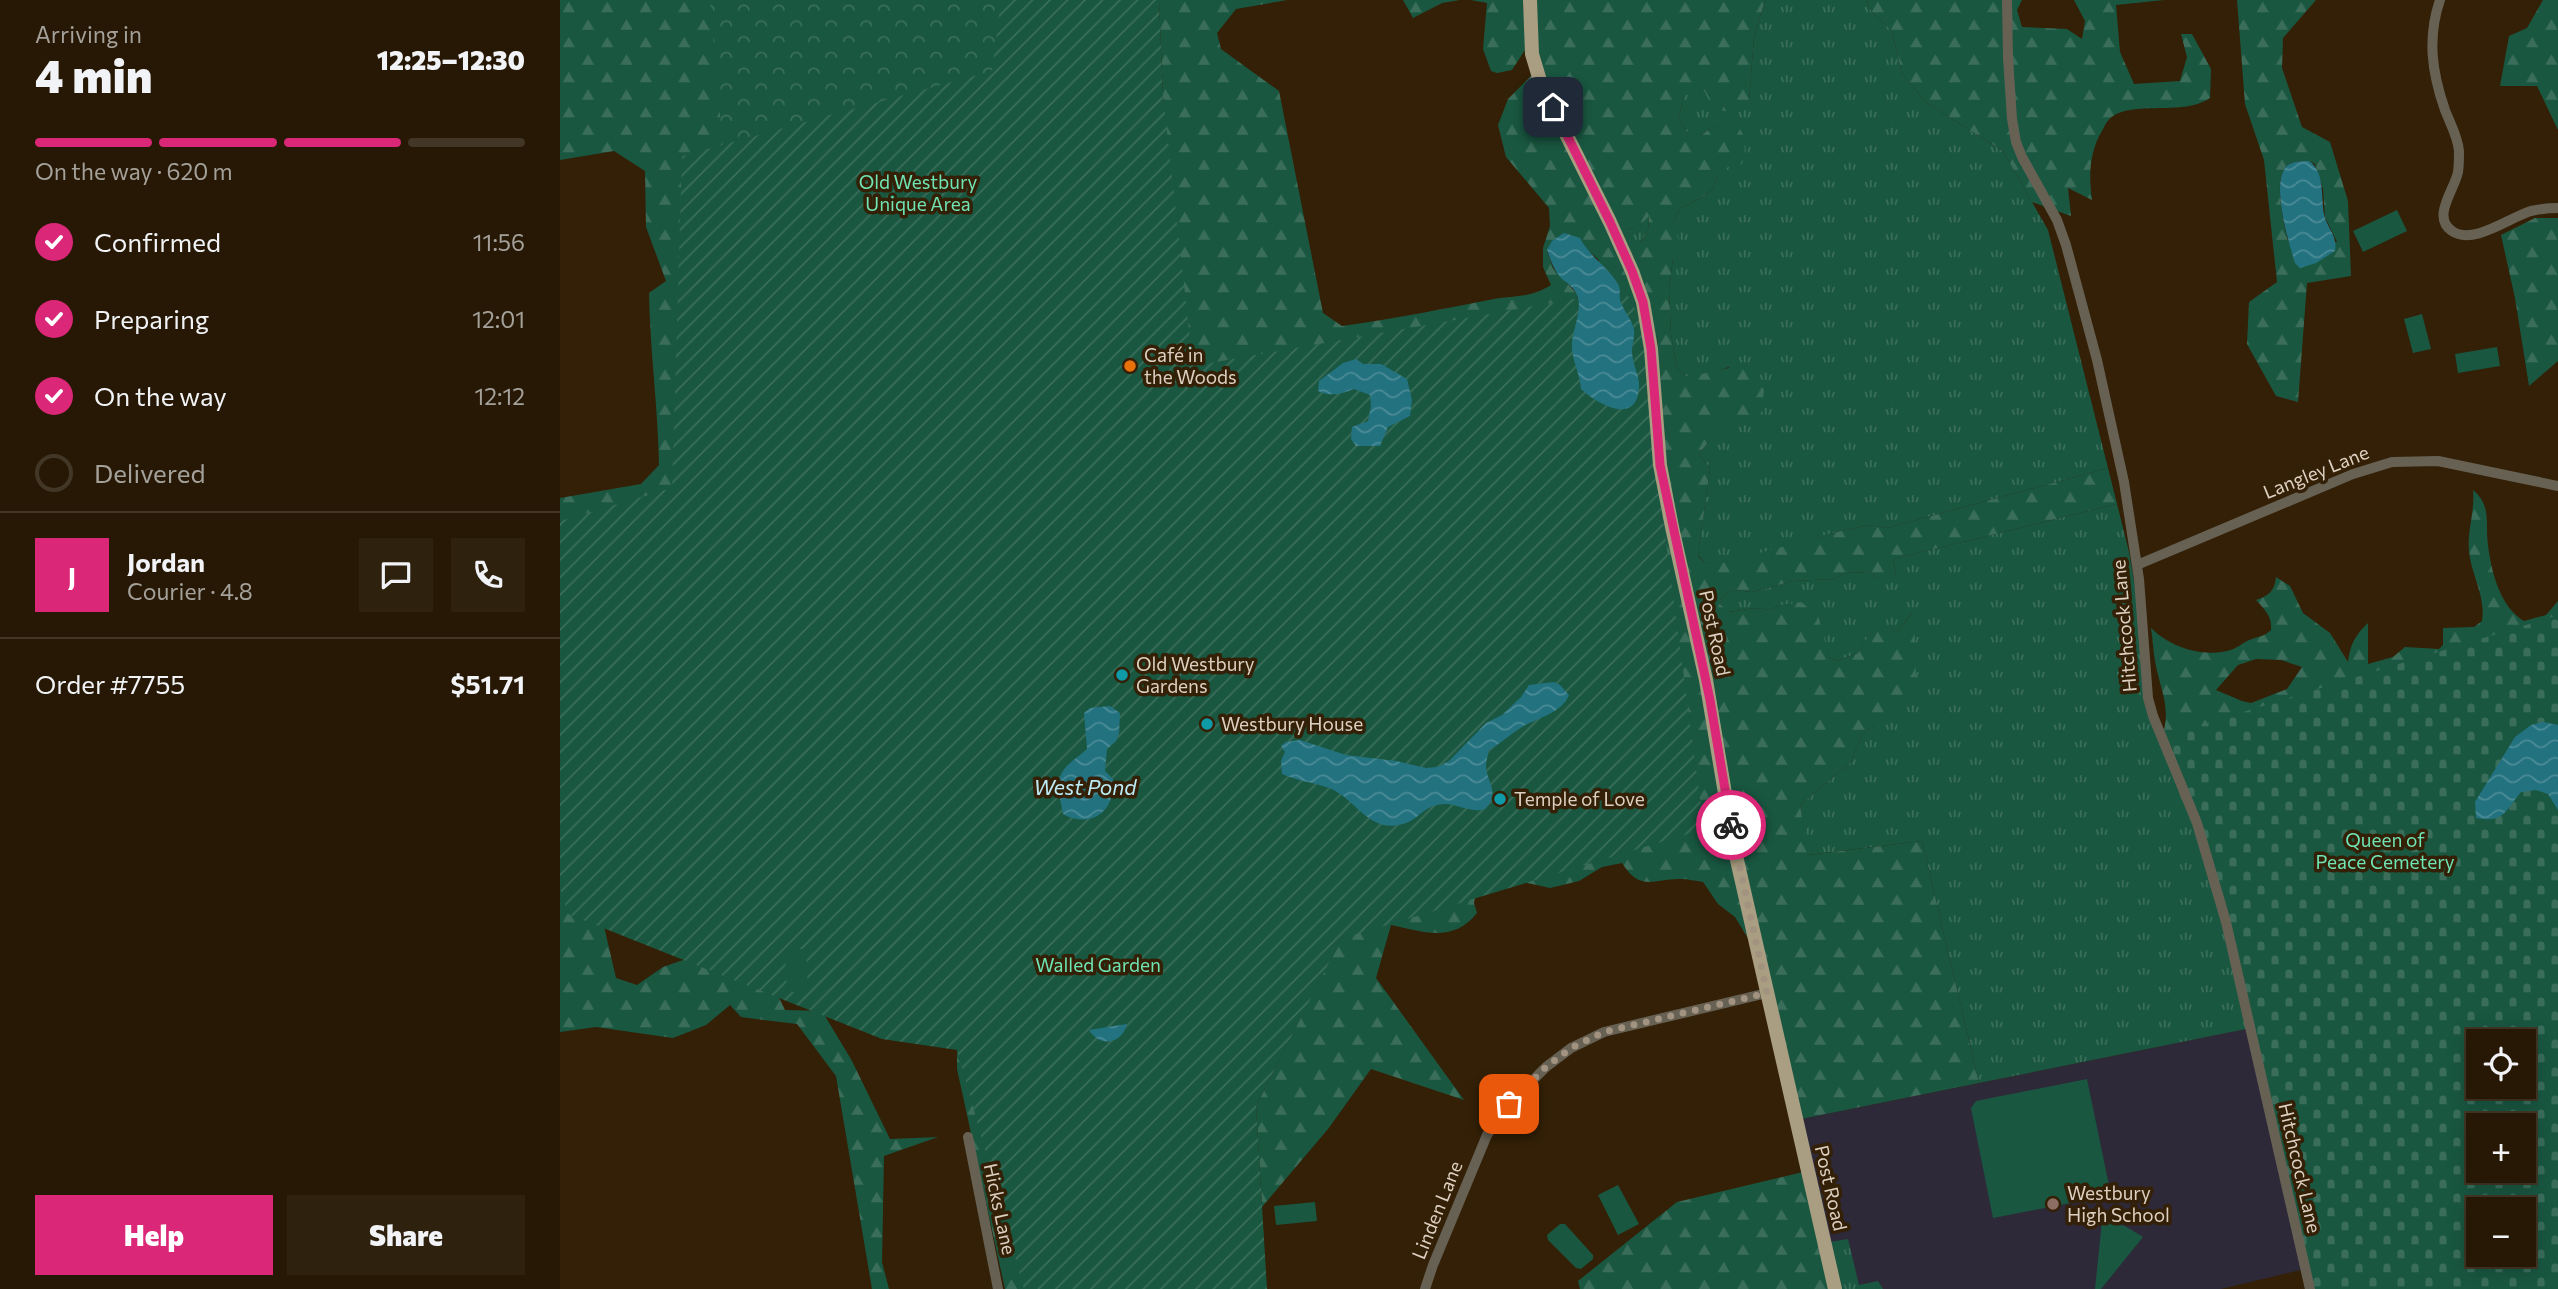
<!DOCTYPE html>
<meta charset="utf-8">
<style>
:root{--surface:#261804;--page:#2e210e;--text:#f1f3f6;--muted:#a4a09a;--line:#423726;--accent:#db2777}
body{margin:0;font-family:Commissioner,sans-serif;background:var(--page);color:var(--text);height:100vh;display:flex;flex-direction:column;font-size:26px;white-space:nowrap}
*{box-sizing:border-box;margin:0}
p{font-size:23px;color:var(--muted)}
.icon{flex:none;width:38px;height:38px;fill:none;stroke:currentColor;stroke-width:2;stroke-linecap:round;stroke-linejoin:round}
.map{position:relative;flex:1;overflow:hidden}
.sheet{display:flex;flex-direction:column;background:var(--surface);width:560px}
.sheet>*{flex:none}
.controls{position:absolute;left:1906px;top:1029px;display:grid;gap:14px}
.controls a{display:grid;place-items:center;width:70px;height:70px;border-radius:0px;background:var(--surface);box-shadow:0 4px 18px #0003,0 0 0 2px var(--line);font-size:35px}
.pin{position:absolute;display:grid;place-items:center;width:60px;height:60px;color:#fff;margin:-30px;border-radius:14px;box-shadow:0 4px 10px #0006}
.courier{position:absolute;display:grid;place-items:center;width:70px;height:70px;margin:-35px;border:5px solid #db2777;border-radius:50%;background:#fff;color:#222;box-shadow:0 2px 9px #0007}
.summary em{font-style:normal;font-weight:800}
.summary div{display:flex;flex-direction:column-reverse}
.summary{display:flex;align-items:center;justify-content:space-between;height:119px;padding:0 35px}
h1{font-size:46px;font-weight:800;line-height:52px}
.bar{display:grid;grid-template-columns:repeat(4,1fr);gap:10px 7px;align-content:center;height:84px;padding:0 35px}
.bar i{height:9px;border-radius:5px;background:var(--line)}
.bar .active{background:var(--accent)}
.bar p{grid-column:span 4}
.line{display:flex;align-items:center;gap:18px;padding:0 35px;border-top:2px solid var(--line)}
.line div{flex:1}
.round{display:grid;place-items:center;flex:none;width:74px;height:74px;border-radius:0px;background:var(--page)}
ol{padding:0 35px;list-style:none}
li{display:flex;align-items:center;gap:21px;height:77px}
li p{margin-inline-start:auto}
li .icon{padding:7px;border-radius:50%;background:var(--accent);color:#fff;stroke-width:4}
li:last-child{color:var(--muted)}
li i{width:38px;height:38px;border:4px solid var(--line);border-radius:50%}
.cta{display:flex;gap:14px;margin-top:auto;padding:14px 35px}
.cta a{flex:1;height:80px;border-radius:0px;background:var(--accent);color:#fff;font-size:28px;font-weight:800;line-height:80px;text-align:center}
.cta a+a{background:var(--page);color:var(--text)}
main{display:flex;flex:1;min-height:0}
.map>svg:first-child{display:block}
</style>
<main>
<section class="sheet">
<div class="summary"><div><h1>4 min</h1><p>Arriving in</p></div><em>12:25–12:30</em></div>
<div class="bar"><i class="active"></i><i class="active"></i><i class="active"></i><i></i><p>On the way · 620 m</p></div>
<ol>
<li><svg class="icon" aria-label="check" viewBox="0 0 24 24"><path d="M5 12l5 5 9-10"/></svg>Confirmed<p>11:56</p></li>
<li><svg class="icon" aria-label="check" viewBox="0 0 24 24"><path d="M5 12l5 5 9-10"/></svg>Preparing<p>12:01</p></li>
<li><svg class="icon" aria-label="check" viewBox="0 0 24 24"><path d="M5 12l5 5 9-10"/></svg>On the way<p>12:12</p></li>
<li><i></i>Delivered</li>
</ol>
<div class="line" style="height:126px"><b class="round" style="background:var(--accent);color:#fff">J</b><div><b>Jordan</b><p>Courier · 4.8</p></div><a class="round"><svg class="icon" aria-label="chat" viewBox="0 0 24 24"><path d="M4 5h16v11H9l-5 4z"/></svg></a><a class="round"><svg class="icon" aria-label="phone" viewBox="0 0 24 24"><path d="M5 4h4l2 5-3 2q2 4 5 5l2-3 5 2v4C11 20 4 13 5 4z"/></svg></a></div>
<div class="line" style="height:91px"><div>Order #7755</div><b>$51.71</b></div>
<div class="cta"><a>Help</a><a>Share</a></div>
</section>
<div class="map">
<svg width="1998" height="1289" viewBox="0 0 1998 1289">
<defs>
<pattern id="grass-tufts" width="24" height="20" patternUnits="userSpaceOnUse" patternTransform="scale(1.75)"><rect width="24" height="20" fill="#195741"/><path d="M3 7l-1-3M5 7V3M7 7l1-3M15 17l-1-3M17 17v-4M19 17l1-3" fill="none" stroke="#3a6e5b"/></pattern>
<pattern id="forest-firs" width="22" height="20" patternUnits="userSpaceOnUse" patternTransform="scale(1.75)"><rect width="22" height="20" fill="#195741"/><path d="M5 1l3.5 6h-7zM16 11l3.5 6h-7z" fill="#3a6e5b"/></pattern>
<pattern id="cemetery-stones" width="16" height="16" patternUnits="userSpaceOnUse" patternTransform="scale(1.75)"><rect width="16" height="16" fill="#195741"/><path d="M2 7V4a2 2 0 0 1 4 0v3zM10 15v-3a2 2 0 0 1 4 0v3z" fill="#3a6e5b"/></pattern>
<pattern id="park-crowns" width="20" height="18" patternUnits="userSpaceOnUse" patternTransform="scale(1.75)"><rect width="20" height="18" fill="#195741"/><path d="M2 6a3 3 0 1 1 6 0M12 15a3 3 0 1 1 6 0" fill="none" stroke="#3a6e5b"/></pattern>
<pattern id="garden-furrows" width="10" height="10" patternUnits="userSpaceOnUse" patternTransform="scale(1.75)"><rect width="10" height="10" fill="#195741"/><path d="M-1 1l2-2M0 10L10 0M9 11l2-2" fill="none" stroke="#3a6e5b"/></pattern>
<pattern id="water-waves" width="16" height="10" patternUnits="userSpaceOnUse" patternTransform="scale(1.75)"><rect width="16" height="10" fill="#227280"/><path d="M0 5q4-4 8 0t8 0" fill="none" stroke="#4c8b96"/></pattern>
</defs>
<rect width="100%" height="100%" fill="#332006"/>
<path fill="#2e2939" d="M1691 1028 1745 1269 1661 1289H1275L1236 1120Z"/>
<path fill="url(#grass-tufts)" d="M1205 0H1306L1312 12 1332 31 1342 74 1367 103 1443 151 1488 230 1548 468 1327 528 1310 525 1281 531 1159 565 1144 562 1138 555 1150 469 1139 454 1150 440V420L1169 367 1140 376H1125L1117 368 1111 334 1109 290 1113 258V222L1121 208 1143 197 1153 188 1157 175 1167 167 1179 128C1162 120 1154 124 1141 136H1129L1119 120 1123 97 1136 87 1145 92 1189 101 1194 37Z
M1089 215 1088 230 1081 242 1097 332 1100 402 1054 223C1072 233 1075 229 1089 215Z
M1557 504 1569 552 1579 609 1588 698 1625 792 1691 1028 1419 1083 1362 841 1247 855 1240 805 1291 762 1302 734 1316 724 1353 612 1336 633 1319 620 1298 653 1277 661 1269 657 1265 645 1220 605 1210 610 1195 608 1168 612 1160 604 1163 595 1174 590 1192 592 1233 581 1273 579 1286 573 1310 572 1319 579 1336 576 1333 559Z
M1288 1239 1299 1285 1318 1281 1323 1289H1275L1264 1243Z"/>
<path fill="url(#forest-firs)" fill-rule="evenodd" d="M0 0H441L251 423 0 551V498L81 484 99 465C98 407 90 351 89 293L106 281 86 227 85 171 54 151 0 160Z
M599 0H727L676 9 657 33 661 49 719 91 763 313 782 326C833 319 883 309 934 299 957 295 970 298 991 285L983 267V248L990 226 989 208 946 157 938 125 948 99 974 73 965 50 952 70 937 73 931 71 923 49 927 3 911 0H963L966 34 970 0H1205L1194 37 1189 101C1171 116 1154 115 1145 92L1136 88 1123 97 1119 120 1129 136H1141C1170 108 1193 127 1182 164L1168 167 1157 175 1153 188 1143 197 1121 208 1113 222 1121 248 1113 258 1109 290 1111 334 1117 368 1125 376C1145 376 1162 366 1182 367L1204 389 1202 411 1193 418 1150 420V440L1139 454 1150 469 1138 556 1144 562 1159 564 1281 531 1310 525 1327 528 1548 468 1557 504 1333 559 1336 576 1332 579H1319L1310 572 1286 573 1273 579 1233 581 1192 592 1174 590 1163 595 1160 604 1169 612 1195 608 1210 610 1220 605 1241 602 1258 615 1269 657 1277 661 1298 653 1319 619 1336 633 1354 611 1356 680 1316 724 1302 734 1291 762 1240 805 1248 855 1362 841 1419 1083 1236 1120 1199 956 1175 917 1158 904 1143 882C1136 881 1128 879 1121 879 1094 878 1081 893 1062 863L1042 867 1019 881 990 888 941 877 917 886 914 903 917 913C893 943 864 932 831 925L816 978 904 1100 811 1069 768 1129 702 1207 696 1106 781 938 620 371 603 95ZM1089 216 1088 230 1078 248 1077 261 1097 332 1100 402 1075 295 1054 223C1068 234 1078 228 1089 216ZM1020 239 1025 248 1039 260 1019 310 1017 294 993 268 987 251Z
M843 0H900L882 3 853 18Z
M1306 0H1462L1457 10 1462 27 1507 29 1522 39 1525 21 1514 0H1604L1556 5 1560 52 1574 84 1620 81 1627 57 1621 34H1632L1651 69 1650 98C1621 118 1566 97 1547 122 1544 126 1542 132 1539 136 1529 158 1529 176 1532 200L1508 188 1511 216 1472 202 1443 151 1367 103 1342 74 1332 31 1312 12Z
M1677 0H1756L1723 38 1722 68 1742 127 1770 142 1788 201 1791 276 1747 283 1738 402 1716 396 1687 344 1689 302 1717 282 1704 160 1685 104ZM1749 161 1755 164 1763 189 1765 217 1777 242 1728 241C1724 224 1712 176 1728 165 1734 161 1742 161 1749 161Z
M1983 0H1998V130L1977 86H1940L1949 36 1967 28Z
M1975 218H1998V361L1969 386 1955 298 1941 235Z
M1913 490C1932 506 1925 523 1928 545 1931 571 1940 607 1964 621L1986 615 1998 601V649L1602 737C1612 707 1600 690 1595 661 1593 651 1593 639 1591 628 1610 647 1641 657 1667 651 1677 649 1683 642 1692 639 1700 636 1705 636 1711 630 1712 616 1705 610 1696 600 1708 596 1715 591 1716 577L1730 586 1743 613 1770 633 1788 662C1790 645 1795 635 1808 623V664L1833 657 1845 647 1879 649 1883 645V628L1914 627 1922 621C1926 596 1911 575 1909 551 1907 530 1915 513 1913 490ZM1696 659 1721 660 1742 667 1727 689 1691 703 1682 701 1656 690 1678 665Z
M0 799 36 892 56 978 77 985 103 967 126 959H200L225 1010 262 1011 292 1061 330 1139 378 1137 324 1156 322 1262 329 1289H312L276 1076 237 1024 181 1017 170 1005 146 1025 113 1038 36 1027 0 1032Z
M397 1050 524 1289H445L397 1069Z
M1247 1171 1275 1289H1020L1018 1281 1117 1202Z"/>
<path fill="url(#cemetery-stones)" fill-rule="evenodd" d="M1998 615V1289H1750L1666 922 1602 737ZM1918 1041H1964V1087H1918ZM1918 1125H1964V1171H1918ZM1918 1209H1964V1255H1918Z"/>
<path fill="url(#park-crowns)" d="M150 0H534L187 424Z"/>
<path fill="url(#garden-furrows)" d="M441 0H599L603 95 633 366 1065 290 1081 320 1099 489 1144 829 781 939 696 1106 707 1289H464L397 1050 322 1039 8 914 0 887V521L112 488 122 156 432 71Z"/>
<path fill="#195741" d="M1837 210 1847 231 1803 252 1793 231Z
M1862 314 1871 349 1853 353 1844 319Z
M1937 347 1940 366 1898 373 1895 354Z
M246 949 248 992H227L225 950Z
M1527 1079 1551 1195 1433 1218 1411 1108 1416 1101Z
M1058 1185 1079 1224 1058 1235 1038 1195Z
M755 1202 757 1221 716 1225 714 1206Z
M1542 1221 1565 1226 1583 1237 1541 1289H1535Z
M1000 1224H1005L1033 1255V1259L1021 1269 1016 1268 988 1240 987 1235Z"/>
<path fill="url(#water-waves)" d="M1749 161C1765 171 1761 198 1764 214 1767 228 1778 236 1775 251L1756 263 1740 268 1735 263C1729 244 1709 179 1728 165 1734 161 1742 161 1749 161Z
M1004 233 1020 238C1029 256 1048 267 1058 284 1061 290 1059 294 1060 300 1063 310 1072 319 1074 330 1075 337 1072 344 1072 351 1072 363 1078 372 1079 383 1080 427 1040 406 1021 389 1020 372 1011 360 1012 343 1013 328 1023 309 1017 295 1015 289 1007 283 1002 279 994 270 991 262 987 250L992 241Z
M796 359 803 364H821L847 379 852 400 850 416 828 427 820 446H796L791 439 792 427 808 421 811 406 810 395 794 389C782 394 770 397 758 391L759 381 783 363Z
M994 682 1000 685 1009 695C1002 713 977 718 962 727 951 734 941 743 929 750 928 755 926 761 926 766 926 780 940 792 927 807 919 816 897 804 886 804 863 804 861 819 843 824 808 834 796 798 769 788 753 782 737 781 722 774L721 761 725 752 721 746 726 742 740 740 786 755 836 761 866 768 877 767 889 761 926 723 942 715 961 697 969 685Z
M550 706 560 713 559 734 556 741 547 749 545 771 553 779C552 785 552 794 550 801 542 821 520 824 503 814 500 796 493 778 509 764 515 758 521 755 527 749L524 713 530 708Z
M1983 722 1998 725V810L1988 794 1976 790 1961 792C1945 811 1945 823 1916 818L1915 802 1955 737 1971 725Z
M567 1024C562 1044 540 1048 529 1030Z"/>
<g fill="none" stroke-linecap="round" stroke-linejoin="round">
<path stroke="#676154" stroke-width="10" d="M1447 0 1448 58 1452 119 1456 142 1462 157 1497 220 1506 245 1537 360 1564 482 1579 579 1588 698 1593 716 1637 823 1666 922 1750 1289
M1880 0C1867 38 1872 73 1885 110 1890 123 1898 137 1899 151 1899 157 1899 166 1898 172 1895 189 1871 217 1892 231 1913 246 1950 217 1971 211 1980 209 1989 208 1998 208
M1577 565 1793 474 1832 462 1878 461 1998 486
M408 1137 438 1289
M865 1289 873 1265 927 1135 949 1104 986 1067 1011 1048 1044 1032 1207 993"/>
<path stroke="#a99e81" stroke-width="14" d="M970 0 972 54 981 84 1050 222 1072 271 1083 302 1091 349 1100 465 1112 527 1146 680 1174 847 1275 1289"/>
</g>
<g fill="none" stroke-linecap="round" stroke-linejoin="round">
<path stroke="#a29280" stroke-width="7" stroke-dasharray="0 12.6" d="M949 1104 986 1067 1011 1048 1044 1032 1207 993 1171 825"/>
<path stroke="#db2777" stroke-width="9" d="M993 107 1050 222 1072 271 1083 302 1091 349 1100 465 1150 700 1171 825"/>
</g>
<circle fill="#e8710a" stroke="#332006" stroke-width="2.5" cx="570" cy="366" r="7"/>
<g fill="#0f9aa8" stroke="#332006" stroke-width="2.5">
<circle cx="562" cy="675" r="7"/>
<circle cx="647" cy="724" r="7"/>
<circle cx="940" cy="799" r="7"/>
</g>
<circle fill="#8d6e63" stroke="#332006" stroke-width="2.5" cx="1493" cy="1204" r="7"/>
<g text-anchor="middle" stroke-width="7" stroke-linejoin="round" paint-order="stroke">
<g font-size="19" fill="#6fe4b5" stroke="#332006">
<text x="358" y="189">Old Westbury<tspan x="358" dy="22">Unique Area</tspan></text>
<text x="1825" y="847">Queen of<tspan x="1825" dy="22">Peace Cemetery</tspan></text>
<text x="538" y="972">Walled Garden</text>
</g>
<g font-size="19" fill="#ddd0c1" stroke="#332006" text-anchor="start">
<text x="584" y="362">Café in<tspan x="584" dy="22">the Woods</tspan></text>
<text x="576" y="671">Old Westbury<tspan x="576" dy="22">Gardens</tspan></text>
<text x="661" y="731">Westbury House</text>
<text x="954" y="806">Temple of Love</text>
<text x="1507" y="1200">Westbury<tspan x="1507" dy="22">High School</tspan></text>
</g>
<g font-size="19" fill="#ddd0c1" stroke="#332006">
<text transform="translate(1756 472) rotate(-22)" y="7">Langley Lane</text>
<text transform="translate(1564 626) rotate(-95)" y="7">Hitchcock Lane</text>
<text transform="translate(1155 633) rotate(78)" y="7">Post Road</text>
<text transform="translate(1740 1168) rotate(77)" y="7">Hitchcock Lane</text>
<text transform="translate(1271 1188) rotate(77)" y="7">Post Road</text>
<text transform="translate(440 1209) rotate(78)" y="7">Hicks Lane</text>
<text transform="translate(877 1210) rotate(-68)" y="7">Linden Lane</text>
</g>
<g font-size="21" font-style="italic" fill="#bdecf7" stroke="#332006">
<text x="525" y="795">West Pond</text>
</g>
</g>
</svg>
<div class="controls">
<a><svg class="icon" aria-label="locate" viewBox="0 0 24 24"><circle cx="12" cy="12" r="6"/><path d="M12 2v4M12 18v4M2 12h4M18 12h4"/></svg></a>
<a>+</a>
<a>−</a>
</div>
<div class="pin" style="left:949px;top:1104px;background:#ea580c"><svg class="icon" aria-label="bag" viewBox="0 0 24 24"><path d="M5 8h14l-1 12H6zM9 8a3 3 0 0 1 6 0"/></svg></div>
<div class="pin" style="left:993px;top:107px;background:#1f2937"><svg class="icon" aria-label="home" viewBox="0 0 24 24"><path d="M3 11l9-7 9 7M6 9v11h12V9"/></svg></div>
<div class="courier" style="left:1171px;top:825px"><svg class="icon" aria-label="bike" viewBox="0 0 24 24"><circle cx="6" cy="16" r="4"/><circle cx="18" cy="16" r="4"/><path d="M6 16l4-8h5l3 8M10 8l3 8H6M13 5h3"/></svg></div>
</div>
</main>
